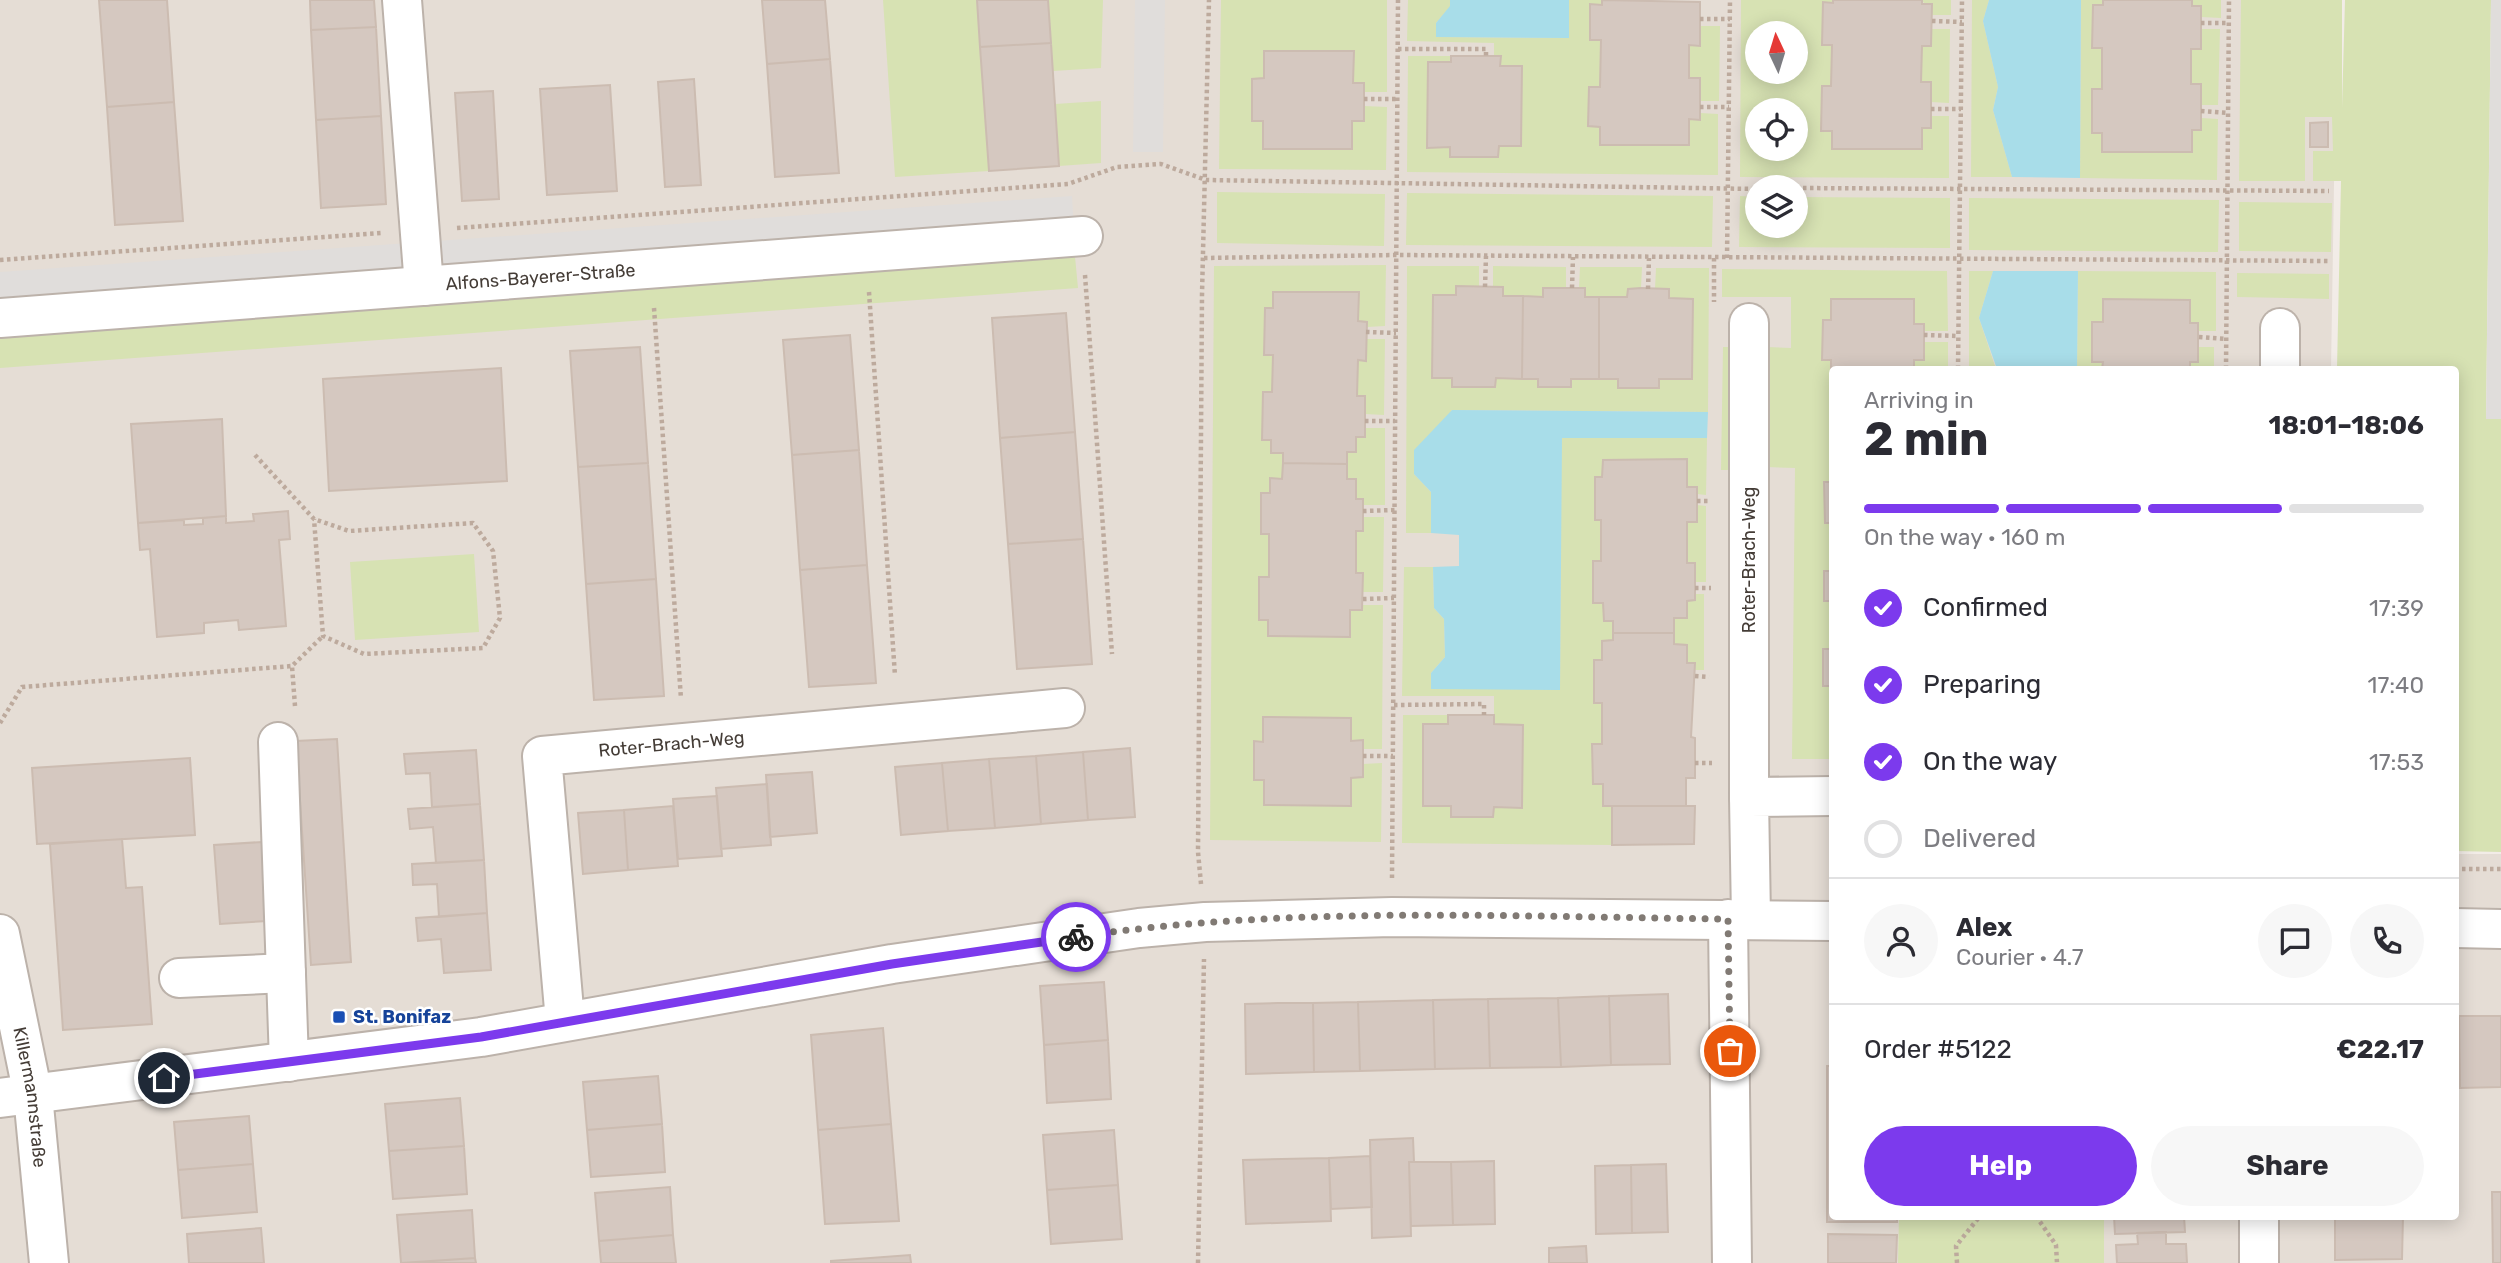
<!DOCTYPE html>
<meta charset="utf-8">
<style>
:root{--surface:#fff;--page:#f7f7f7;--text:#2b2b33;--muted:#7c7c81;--line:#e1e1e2;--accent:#7c3aed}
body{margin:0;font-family:Rubik,sans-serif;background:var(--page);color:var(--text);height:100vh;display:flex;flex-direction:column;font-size:26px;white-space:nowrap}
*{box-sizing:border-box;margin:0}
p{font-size:23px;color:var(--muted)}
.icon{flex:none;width:38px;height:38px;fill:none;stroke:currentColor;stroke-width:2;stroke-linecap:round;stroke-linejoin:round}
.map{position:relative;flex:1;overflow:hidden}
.details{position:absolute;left:1829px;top:366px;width:630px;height:854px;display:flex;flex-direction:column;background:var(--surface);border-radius:7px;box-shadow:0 4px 18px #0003}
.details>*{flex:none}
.needle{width:46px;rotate:356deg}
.buttons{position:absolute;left:1745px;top:21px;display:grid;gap:14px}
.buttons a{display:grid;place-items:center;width:63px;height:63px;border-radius:50%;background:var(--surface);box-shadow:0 4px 18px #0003;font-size:35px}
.pin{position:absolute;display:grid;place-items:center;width:60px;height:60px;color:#fff;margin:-30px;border:4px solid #fff;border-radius:50%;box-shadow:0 2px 7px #0007}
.courier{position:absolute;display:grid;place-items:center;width:70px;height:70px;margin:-35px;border:5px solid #7c3aed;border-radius:50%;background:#fff;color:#222;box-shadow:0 2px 9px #0007}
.overview em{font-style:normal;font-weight:700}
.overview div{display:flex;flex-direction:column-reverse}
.overview{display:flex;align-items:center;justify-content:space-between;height:119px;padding:0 35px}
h1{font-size:46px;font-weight:700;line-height:52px}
.bar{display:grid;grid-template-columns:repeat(4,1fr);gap:10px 7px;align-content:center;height:84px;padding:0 35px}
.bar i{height:9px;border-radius:5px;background:var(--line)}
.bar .current{background:var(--accent)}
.bar p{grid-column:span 4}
.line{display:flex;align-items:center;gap:18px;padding:0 35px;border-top:2px solid var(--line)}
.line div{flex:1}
.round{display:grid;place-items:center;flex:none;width:74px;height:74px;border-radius:37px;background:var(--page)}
ol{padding:0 35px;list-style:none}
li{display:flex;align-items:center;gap:21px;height:77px}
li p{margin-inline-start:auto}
li .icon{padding:7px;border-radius:50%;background:var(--accent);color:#fff;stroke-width:4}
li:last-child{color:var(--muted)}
li i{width:38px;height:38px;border:4px solid var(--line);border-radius:50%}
.action{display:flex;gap:14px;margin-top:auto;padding:14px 35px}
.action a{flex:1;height:80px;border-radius:42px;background:var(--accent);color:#fff;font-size:28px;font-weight:700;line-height:80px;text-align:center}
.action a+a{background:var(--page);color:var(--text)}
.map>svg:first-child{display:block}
</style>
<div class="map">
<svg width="2501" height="1263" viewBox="0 0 2501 1263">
<rect width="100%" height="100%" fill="#f2ece7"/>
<path fill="#e5ddd5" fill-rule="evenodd" d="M0 0H2337L2331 369H1832V1216H2455V854H2501V1263H0ZM1757 33H1796V72H1757ZM1757 110H1796V149H1757ZM1757 187H1796V226H1757Z"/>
<path fill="#d7e2b3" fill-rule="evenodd" d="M883 0H977L989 171 895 177Z
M1048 0H1103L1101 68 1053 71Z
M1221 0H1387V92H1364V83H1353V51H1264V78L1252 79 1263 121V149L1352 148V121H1364V106L1387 107 1386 170 1219 169Z
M1408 0H1450L1451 6 1436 23 1437 37 1568 38 1569 0H1602V5H1590V40H1601L1600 87H1589L1588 126 1600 127V145H1688L1689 119 1699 120 1700 113 1718 114V175L1407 172 1408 56H1451L1428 148 1450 147V157H1498L1499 146H1521L1522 66H1500V56H1494V43L1407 41Z
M1741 0H1833V3H1823L1822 45H1832L1831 86 1822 87 1821 130 1832 131V149H1921L1922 128 1931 127V116H1949V178L1740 177ZM1757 33H1796V72H1757ZM1757 110H1796V149H1757Z
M1922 0H1951V15H1932Z
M1972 0H1989L1983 21 1998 87 1993 110 2012 177H1971Z
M2081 0H2103V5L2093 6 2092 48H2102V89H2092V133H2102V152H2191L2192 130H2201V118L2218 119 2217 180 2080 178Z
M2192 0H2221V18L2201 17V6H2192Z
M2241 0H2342V108L2345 0H2491L2486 418 2501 419V852L2455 851V369H2337L2341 181H2313V151H2333L2332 117H2305V181H2239Z
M1700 26H1720L1719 101H1700V78H1689V45L1700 46Z
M1931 29H1950L1949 103 1931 102V82H1921L1922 46H1931Z
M2201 29H2220L2218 105H2201V85L2191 84V49L2201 48Z
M1101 101V163L1059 166 1055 104Z
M1217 192 1385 194 1384 246 1217 243Z
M1407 193 1713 196 1712 247 1406 245Z
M1740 196 1757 197V226H1796V197L1950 198V248L1739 247Z
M1969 198 2219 200 2218 252 1969 250Z
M2239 202 2332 203 2331 252 2239 251Z
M1074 246 1078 288 0 368V326Z
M1386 265 1385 326 1367 327 1366 322 1358 321V292H1274L1273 308H1265L1264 355H1273L1272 392 1262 440H1271V453H1283L1282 479 1271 478 1270 493 1261 494V533L1269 534V577H1259V620H1268V636L1350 637V610H1362L1363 605H1383L1382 749H1363V741H1351V718L1263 717V742H1254V780H1264V805L1351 806V778L1363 777V764L1382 763 1381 842 1210 840 1214 266Z
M1407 266H1479V287L1456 295 1433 296 1432 377 1452 378 1453 387H1495L1496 378 1538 379 1539 387H1570L1571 379H1618L1659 387V379H1692L1693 299 1669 298V289H1655L1656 268H1709L1708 412 1452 410 1414 474 1431 492V533H1406Z
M1493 266 1566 267V288L1543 297 1503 296 1493 287Z
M1580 267H1642L1641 288 1628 289 1627 297H1585L1579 288Z
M1722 269 1947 271 1948 331H1924V324H1914V299H1832L1831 320H1823L1822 359 1831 360 1832 482 1824 483 1825 522 1832 523V571H1824V600L1832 601V649H1823L1824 686H1832V759H1792L1795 468 1767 467 1766 347 1791 348V297H1722Z
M1969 271H1993L1979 318 1996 369H1969Z
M2078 271 2216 272V331H2199L2198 324 2190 323V300L2103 299 2102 369H2077Z
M2237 273 2329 274V299L2237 297Z
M1367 339H1385L1384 415 1365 414V396H1357L1358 360H1366Z
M1924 342H1948V369H1914V360Z
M1723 347H1731L1730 470H1721Z
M2198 347H2214V369H2190V362H2198Z
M1365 428H1385V505H1363V499H1356V480L1347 479V452H1356V437H1365Z
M1561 437 1707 438 1706 495 1697 494 1687 487V459L1603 460 1602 477H1595L1601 520V561H1593L1603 603 1604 621H1613V640L1602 641V660L1594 661V702L1602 703V744L1593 745V783L1603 784V805L1612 806V845L1402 843 1403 715H1448V724H1423V806H1451V817H1493L1494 807 1522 808 1523 725 1494 724V696H1402L1404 567H1433L1434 608 1444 619 1445 657 1431 673 1560 690Z
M1697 505 1706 506V582H1695V564L1687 563V522Z
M1363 517H1384L1383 592H1363V574L1356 573V531Z
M474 554 479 632 355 640 350 562Z
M1695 594H1704V670H1695V663H1687V645L1674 644V618L1687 601 1695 600Z
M1899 1216H2104V1263H1898Z"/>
<path fill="#e0dddb" d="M1135 0H1165L1163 152H1133Z
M2491 0H2501V419H2486Z
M1072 196 1074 232 0 309V272Z"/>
<path fill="#a8dde9" d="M1450 0H1569V38L1436 37V23L1450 6Z
M1989 0H2081L2080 178 2012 177 1993 110 1998 87 1983 21Z
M1993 271H2078L2077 369H1997L1979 318Z
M1452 410 1708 412 1707 438H1562L1560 690 1431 689V673L1445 657 1444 619 1434 608 1433 567 1459 566V535L1431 533V492L1414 474V450Z"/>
<path fill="#d5c8c0" stroke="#ccbcb1" stroke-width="2" d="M99 0H167L174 102 107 107Z
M310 0H374L376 27 311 30Z
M762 0H825L830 59 767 64Z
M977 0H1048L1051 43 980 47Z
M1602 0 1700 2V46L1689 45V78H1700V120L1689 119V145H1600V127L1588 126 1589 87H1600L1601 40H1590V4L1602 5Z
M1833 0H1922V4H1932L1931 46H1922L1921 82H1931V128H1922V149H1832V131H1821L1822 86H1831L1832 45H1822L1823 2 1833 3Z
M2103 0H2192V6H2201V49H2191V84H2201V130H2192V152H2102V133H2092V89H2102V48H2092L2093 5H2103Z
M376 27 381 116 316 120 311 30Z
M1051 43 1059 166 989 171 980 47Z
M1264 51H1354L1353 83H1364V121H1352V149H1263V121H1252V79L1264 78Z
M1451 56H1501L1500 66H1522L1521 146H1499L1498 157H1450V147L1427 148 1428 62H1451Z
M830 59 839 173 775 177 767 64Z
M694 79 701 185 665 187 658 82Z
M610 85 617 191 547 195 540 89Z
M493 91 499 199 462 201 455 93Z
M174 102 183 221 115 225 107 107Z
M381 116 386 204 321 208 316 120Z
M2328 122V147H2310V123Z
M1456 286 1503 287V296H1523L1522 379 1496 378 1495 387H1452V378H1432L1433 295H1456Z
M1543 288H1585V297H1599V379H1571V387H1538V379H1522L1523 296 1543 297Z
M1641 288 1669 289V298L1693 299 1692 379H1659V388H1618V379H1599V297H1627L1628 289Z
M1273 292H1359L1358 321 1367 322 1366 361 1358 360 1357 396H1365V437H1356V452H1347V464L1283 463V453H1271V440H1262L1263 392H1272L1273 355H1264L1265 308H1273Z
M1831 299H1914V324H1924V360H1914V369H1832L1831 381V360H1822L1823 320H1831Z
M2103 299 2190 300V323H2198V362H2190V369H2102L2103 362H2092V322H2103Z
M1066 313 1075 432 1000 438 992 318Z
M850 335 859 450 792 455 783 340Z
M640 347 648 463 578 467 570 351Z
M501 368 507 481 329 491 323 379Z
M222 419 226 516 138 523 131 424Z
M1075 432 1083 539 1008 544 1000 438Z
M859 450 867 565 800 570 792 455Z
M1687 459V487H1697V522H1687V563H1695V600L1687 601V618H1674V633H1613V621H1604L1603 603H1593V561H1601V520H1595V477H1602L1603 460Z
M648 463 656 579 586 584 578 467Z
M1283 463 1347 464V479H1356V499H1363V531H1356V573H1363L1362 610H1350V637L1268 636V620H1259V577H1269V534H1261V493H1270V478L1282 479Z
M1824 482H1832V523H1825Z
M288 511 290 539 279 540 286 626 239 630 238 620 204 623V633L157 637 150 549 140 550 138 523 184 520V525L203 524V518L226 516V523L254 521 253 514Z
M1083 539 1092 664 1017 669 1008 544Z
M867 565 876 683 809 687 800 570Z
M1824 571H1832V601H1824Z
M656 579 664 696 594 700 586 584Z
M1613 633H1674V644L1687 645V663H1695L1691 737 1695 738V778H1686V806H1603V784H1593L1592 744H1602V703H1594V660H1602V641L1613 640Z
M1823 649H1832V686H1823Z
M1448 715H1494V724L1523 725 1522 808 1494 807 1493 817H1451V806H1423V724H1448Z
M1263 717 1351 718V741L1363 740V777L1351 778V806L1264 805V780H1254V741L1263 742Z
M337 739 351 962 311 965 296 741Z
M1130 748 1135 817 1088 820 1083 752Z
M476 750 480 804 432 807 430 773 406 774 404 754Z
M1083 752 1088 820 1041 824 1036 756Z
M1036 756 1041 824 995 828 989 759Z
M190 758 195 835 37 844 32 768Z
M989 759 995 828 948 831 942 763Z
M942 763 948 831 901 835 895 767Z
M812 772 817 833 770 837 766 775Z
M767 784 771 845 721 849 716 788Z
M717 796 722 856 678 859 673 799Z
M480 804 484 860 436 863 433 827 410 829 408 809Z
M673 806 678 866 628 870 624 810Z
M1612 806H1695L1694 844 1612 845Z
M624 810 628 870 583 874 578 813Z
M122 839 126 888 142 887 152 1024 63 1030 50 844Z
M262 842 267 921 220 924 214 845Z
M484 860 487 913 439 917 437 884 413 885 412 864Z
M487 913 491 970 444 973 441 939 418 941 416 918Z
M1104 982 1108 1040 1044 1045 1040 986Z
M1668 994 1670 1064 1611 1065 1609 996Z
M1609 996 1611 1065 1561 1067 1558 998Z
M1558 998 1561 1067 1490 1068 1488 999Z
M1488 999 1490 1068 1435 1069 1433 1000Z
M1433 1000 1435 1069 1360 1071 1358 1002Z
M1358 1002 1360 1071 1314 1072 1313 1003Z
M1278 1003H1313L1314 1072 1246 1074 1245 1004Z
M2459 1016H2501V1087L2460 1088Z
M2455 1025H2459L2460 1080H2455Z
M883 1028 891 1124 818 1130 811 1035Z
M1108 1040 1111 1099 1047 1103 1044 1045Z
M1827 1066H1832V1216H1897V1222H1827Z
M658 1076 662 1124 587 1130 583 1082Z
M460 1098 464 1146 389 1151 385 1104Z
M249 1116 253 1164 178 1170 174 1122Z
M662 1124 665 1172 591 1177 587 1130Z
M891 1124 899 1221 825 1224 818 1130Z
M1114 1130 1118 1185 1047 1190 1043 1135Z
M1413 1138 1414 1162H1409L1411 1236 1372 1238 1370 1140Z
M464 1146 467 1194 393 1199 389 1151Z
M1370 1156 1372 1207 1331 1209 1329 1158Z
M1329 1158 1331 1221 1246 1224 1243 1160Z
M1494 1161 1495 1224 1453 1225 1451 1162Z
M1409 1162H1451L1453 1225 1411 1226Z
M253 1164 257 1212 182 1218 178 1170Z
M1666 1164 1668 1232 1632 1233 1631 1165Z
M1631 1165 1632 1233 1596 1234 1595 1166Z
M1118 1185 1122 1239 1051 1244 1047 1190Z
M670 1187 673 1235 599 1241 595 1193Z
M2492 1192H2501V1263H2493Z
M472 1210 475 1258 401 1263 397 1215Z
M2114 1216H2184L2185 1232 2115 1234Z
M2335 1216H2403L2402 1259 2335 1260Z
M261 1228 264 1263H189L187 1234Z
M2166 1232V1244H2186L2187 1263H2117L2116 1245 2138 1244 2137 1233Z
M1828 1234 1897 1235 1896 1263H1828Z
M673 1235 676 1263H601L599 1241Z
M1586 1246 1587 1263H1549V1248Z
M910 1255 911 1263H831V1261Z
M475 1258 476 1263H406Z"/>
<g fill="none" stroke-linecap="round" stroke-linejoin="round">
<defs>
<g id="minor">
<path d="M402 0 424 286"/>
<path id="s1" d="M0 318 1083 236"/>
<path d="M1749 323V797"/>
<path d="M2280 369V328"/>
<path d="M278 742 289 1062"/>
<path d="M1728 919 1732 1263"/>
<path d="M1751 919 1749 797 1832 796"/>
<path d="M2455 928 2501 929"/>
<path id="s2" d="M0 934 33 1095 49 1263"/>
<path d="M179 978 286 973"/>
<path id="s3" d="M565 1021 542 756 1065 708"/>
<path d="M0 1098 481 1037 892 964 1139 928 1205 922 1392 917 1832 921"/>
<path d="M2259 1263V1216"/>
</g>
</defs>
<use href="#minor" stroke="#bcb2aa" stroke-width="42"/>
<path stroke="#bdaa9d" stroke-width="4.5" stroke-dasharray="3.5 3.5" stroke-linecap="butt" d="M1700 19H1730
M1932 21 1962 22
M2201 23H2229
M1398 49H1486V56
M1364 99H1397
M1700 107H1729
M1931 109H1961
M2201 111 2228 113
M1796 188 2329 191
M457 228 1068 184 1117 167 1161 164 1206 180 1757 189
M1204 258 1396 255 2328 261
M1714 258V302
M1727 258 1730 0
M0 260 382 233
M1085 275 1112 654
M1485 287 1486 256
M1572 288 1573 257
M1648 289 1649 258
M869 292 895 676
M654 308 681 699
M1366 332 1396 333
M1924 335 1958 336
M2199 337 2227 339
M1958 369 1962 0
M2226 369 2229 0
M1365 421H1395
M255 455 314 519 349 531 473 523 493 551 500 618 483 648 364 654 323 636 314 519
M1697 501H1710
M1363 511 1395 510
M1695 588H1711
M1363 599 1394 598
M1695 676 1709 677
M1394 705 1484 704V715
M295 706 292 666 323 636
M0 723 22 687 292 666
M1363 756H1393
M1695 763H1712
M2455 869H2501
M1392 878 1398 0
M1201 884 1198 852 1202 295 1209 0
M2036 1216 2056 1245 2057 1263
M1198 1263 1204 959
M1957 1263 1956 1246 1980 1216"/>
<use href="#minor" stroke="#fff" stroke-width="38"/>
</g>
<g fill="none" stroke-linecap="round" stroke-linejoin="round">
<path stroke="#817a74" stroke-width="7" stroke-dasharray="0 12.6" d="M1076 937C1291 905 1512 917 1728 919L1730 1051"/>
<path stroke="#7c3aed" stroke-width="9" d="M164 1078 481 1037 892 964 1076 937"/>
</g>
<rect fill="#1a4fb4" stroke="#fff" stroke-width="2.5" x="332" y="1010" width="14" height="14" rx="3.5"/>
<g text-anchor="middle" stroke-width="5" stroke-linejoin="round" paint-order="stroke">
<g font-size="18" fill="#443c36" stroke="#fff">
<text dy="6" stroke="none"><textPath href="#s1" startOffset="542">Alfons-Bayerer-Straße</textPath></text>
<text transform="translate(1749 560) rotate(-90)" y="6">Roter-Brach-Weg</text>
<text dy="6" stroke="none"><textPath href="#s3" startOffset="396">Roter-Brach-Weg</textPath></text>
<text dy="6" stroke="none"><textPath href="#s2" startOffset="166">Killermannstraße</textPath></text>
</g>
<g font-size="18" font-weight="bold" fill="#164399" stroke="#fff" text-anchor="start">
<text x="353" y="1023">St. Bonifaz</text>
</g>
</g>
</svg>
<div class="buttons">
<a><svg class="needle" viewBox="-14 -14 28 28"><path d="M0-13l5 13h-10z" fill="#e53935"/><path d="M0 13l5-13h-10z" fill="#7c7c81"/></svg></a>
<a><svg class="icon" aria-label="locate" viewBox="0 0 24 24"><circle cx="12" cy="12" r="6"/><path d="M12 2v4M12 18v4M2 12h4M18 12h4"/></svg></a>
<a><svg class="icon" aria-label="layers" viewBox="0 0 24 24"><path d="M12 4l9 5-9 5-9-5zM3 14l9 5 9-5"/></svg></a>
</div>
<div class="pin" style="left:1730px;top:1051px;background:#ea580c"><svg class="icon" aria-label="bag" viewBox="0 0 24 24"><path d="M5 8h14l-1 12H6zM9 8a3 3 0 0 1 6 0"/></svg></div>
<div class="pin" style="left:164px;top:1078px;background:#1f2937"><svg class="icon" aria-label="home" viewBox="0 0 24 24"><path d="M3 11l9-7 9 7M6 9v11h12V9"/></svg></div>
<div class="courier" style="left:1076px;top:937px"><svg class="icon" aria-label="bike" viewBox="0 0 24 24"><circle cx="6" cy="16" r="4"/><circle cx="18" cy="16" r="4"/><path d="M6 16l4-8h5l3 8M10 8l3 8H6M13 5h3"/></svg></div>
<section class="details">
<div class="overview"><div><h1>2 min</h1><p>Arriving in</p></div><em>18:01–18:06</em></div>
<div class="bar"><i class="current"></i><i class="current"></i><i class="current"></i><i></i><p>On the way · 160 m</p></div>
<ol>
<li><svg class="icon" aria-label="check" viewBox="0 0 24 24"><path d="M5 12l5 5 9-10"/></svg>Confirmed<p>17:39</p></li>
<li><svg class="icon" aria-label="check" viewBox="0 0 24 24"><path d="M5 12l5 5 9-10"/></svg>Preparing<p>17:40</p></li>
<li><svg class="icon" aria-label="check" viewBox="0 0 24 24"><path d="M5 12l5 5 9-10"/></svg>On the way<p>17:53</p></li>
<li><i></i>Delivered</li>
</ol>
<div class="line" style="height:126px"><a class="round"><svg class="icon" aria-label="person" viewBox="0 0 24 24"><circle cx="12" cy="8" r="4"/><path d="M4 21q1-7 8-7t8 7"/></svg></a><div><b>Alex</b><p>Courier · 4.7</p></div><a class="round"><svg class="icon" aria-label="chat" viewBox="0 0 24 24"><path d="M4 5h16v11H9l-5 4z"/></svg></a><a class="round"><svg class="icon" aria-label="phone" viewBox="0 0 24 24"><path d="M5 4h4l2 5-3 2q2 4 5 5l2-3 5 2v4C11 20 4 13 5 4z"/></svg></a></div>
<div class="line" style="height:91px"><div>Order #5122</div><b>€22.17</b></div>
<div class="action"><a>Help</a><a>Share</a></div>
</section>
</div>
